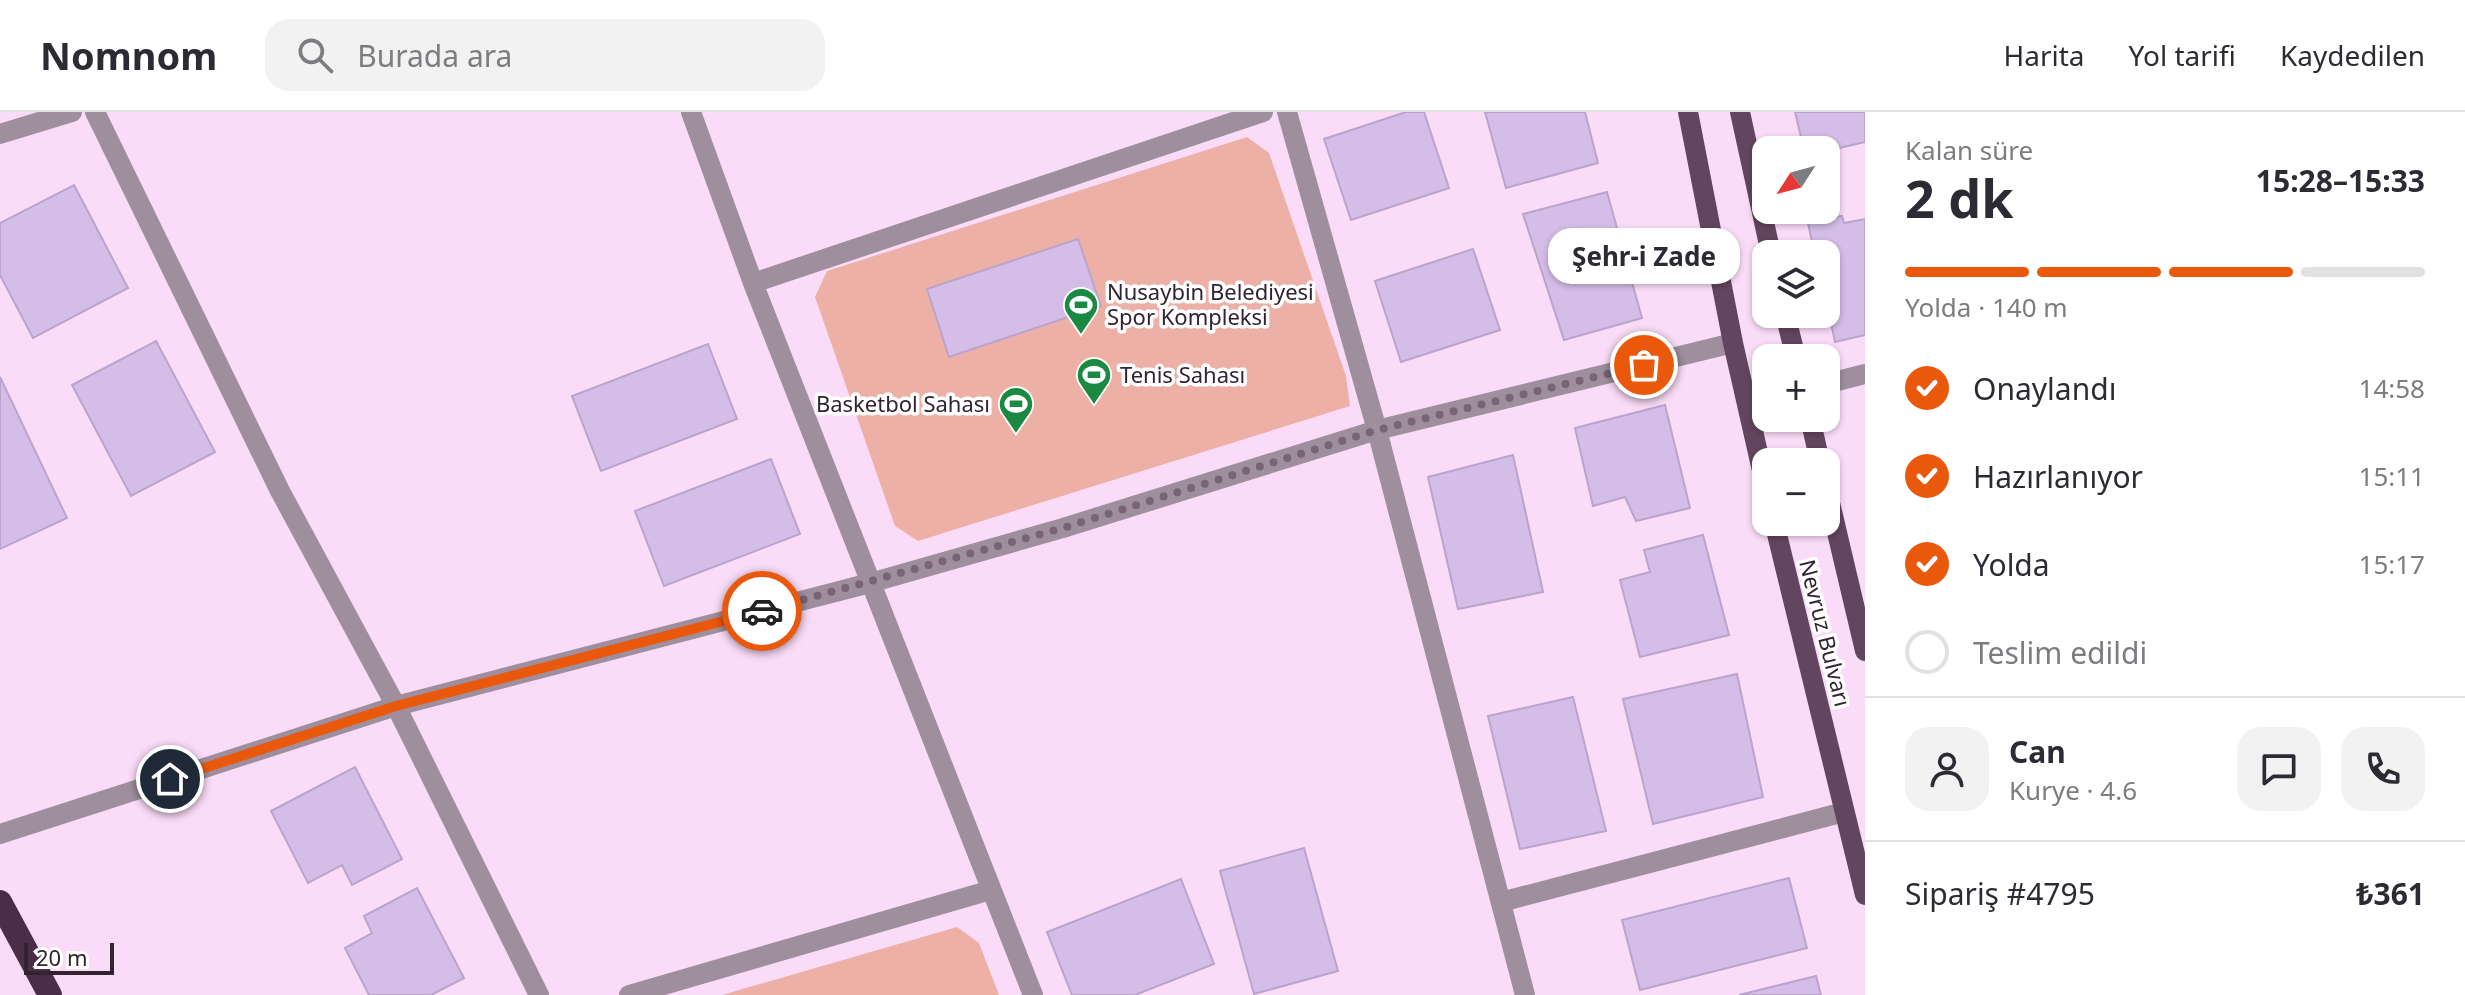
<!DOCTYPE html>
<html lang="tr">
<meta charset="utf-8">
<style>
:root{--surface:#fff;--page:#f2f2f3;--text:#2b2b33;--muted:#7c7c81;--line:#e1e1e2;--accent:#ea580c}
body{margin:0;font-family:"Noto Sans",sans-serif;background:var(--page);color:var(--text);height:100vh;display:flex;flex-direction:column;font-size:30px;white-space:nowrap}
*{box-sizing:border-box;margin:0}
p{font-size:26px;color:var(--muted)}
.icon{flex:none;width:44px;height:44px;fill:none;stroke:currentColor;stroke-width:2;stroke-linecap:round;stroke-linejoin:round}
.map{position:relative;flex:1;overflow:hidden}
.side{display:flex;flex-direction:column;background:var(--surface);width:600px}
.side>*{flex:none}
.needle{width:52px;rotate:234deg}
.tools{position:absolute;left:1752px;top:24px;display:grid;gap:16px}
.tools a{display:grid;place-items:center;width:88px;height:88px;border-radius:16px;background:var(--surface);box-shadow:0 2px 6px #0004;font-size:40px}
.scale{position:absolute;left:24px;bottom:20px;width:90px;box-sizing:border-box;padding-left:8px;border:4px solid #312330;border-top:0;font-size:22px;line-height:28px;white-space:nowrap;color:#312330;-webkit-text-stroke:6px #fff;paint-order:stroke}
.pin{position:absolute;display:grid;place-items:center;width:68px;height:68px;color:#fff;margin:-34px;border:4px solid #fff;border-radius:50%;box-shadow:0 2px 8px #0007}
.courier{position:absolute;display:grid;place-items:center;width:80px;height:80px;margin:-40px;border:6px solid #ea580c;border-radius:50%;background:#fff;color:#222;box-shadow:0 2px 10px #0007}
.bubble{position:absolute;height:56px;border-radius:24px;background:var(--surface);box-shadow:0 2px 6px #0004;font-size:26px;font-weight:700;line-height:56px;text-align:center}
.headline em{font-style:normal;font-weight:700}
.headline div{display:flex;flex-direction:column-reverse}
.headline{display:flex;align-items:center;justify-content:space-between;height:136px;padding:0 40px}
h1{font-size:52px;font-weight:700;line-height:60px}
.bar{display:grid;grid-template-columns:repeat(4,1fr);gap:12px 8px;align-content:center;height:96px;padding:0 40px}
.bar i{height:10px;border-radius:6px;background:var(--line)}
.bar .on{background:var(--accent)}
.bar p{grid-column:span 4}
.line{display:flex;align-items:center;gap:20px;padding:0 40px;border-top:2px solid var(--line)}
.line div{flex:1}
.round{display:grid;place-items:center;flex:none;width:84px;height:84px;border-radius:24px;background:var(--page)}
ol{padding:0 40px;list-style:none}
li{display:flex;align-items:center;gap:24px;height:88px}
li p{margin-inline-start:auto}
li .icon{padding:8px;border-radius:50%;background:var(--accent);color:#fff;stroke-width:4}
li:last-child{color:var(--muted)}
li i{width:44px;height:44px;border:4px solid var(--line);border-radius:50%}
header{display:flex;align-items:center;gap:48px;box-sizing:border-box;height:112px;padding:0 40px;background:var(--surface);border-bottom:2px solid var(--line)}
header strong{font-size:38px}
nav{display:flex;gap:44px;margin-inline-start:auto;font-size:28px}
.search{width:560px;height:72px;background:var(--page);display:flex;align-items:center;gap:20px;box-sizing:border-box;padding:0 28px;border-radius:24px;color:var(--muted);font-size:30px}
main{display:flex;flex:1;min-height:0}
.map>svg:first-child{display:block}
</style>
<header>
<strong>Nomnom</strong>
<div class="search"><svg class="icon" aria-label="search" viewBox="0 0 24 24"><circle cx="10" cy="10" r="6"/><path d="M15 15l6 6"/></svg>Burada ara</div>
<nav><a>Harita</a><a>Yol tarifi</a><a>Kaydedilen</a></nav>
</header>
<main>
<div class="map">
<svg width="1865" height="883" viewBox="0 0 1865 883">
<rect width="100%" height="100%" fill="#fbdcf8"/>
<path fill="#ecb0a6" d="M1247 25 1269 41 1346 264 1350 294 918 429 895 414 815 185 827 159Z
M957 815 979 831 999 883H722Z"/>
<path fill="#d4bde7" stroke="#baa4cc" stroke-width="2" d="M1406 0H1424L1449 76 1351 108 1324 27Z
M1485 0H1585L1598 51 1506 76Z
M1795 0H1865V30L1835 37 1837 47 1826 49V38H1794L1792 27 1801 25Z
M74 73 128 176 33 226 0 163V111Z
M1607 80 1642 206 1564 228 1523 102Z
M1842 104 1844 111 1865 107V223L1835 230 1829 201 1837 199 1826 142 1824 137 1814 139 1808 111Z
M1078 127 1101 194 949 245 927 177Z
M1473 137 1500 218 1401 250 1375 169Z
M156 229 215 340 131 384 72 273Z
M708 232 737 307 601 359 572 284Z
M0 265 67 406 0 437Z
M1665 293 1690 396 1636 409 1625 385 1593 394 1575 316Z
M1513 343 1543 480 1458 497 1428 365Z
M771 347 800 422 664 474 635 399Z
M1703 423 1729 523 1640 545 1620 468 1650 460 1644 438Z
M1737 562 1763 685 1653 712 1623 587Z
M1573 585 1606 719 1520 737 1488 604Z
M355 655 402 747 352 773 342 753 308 771 271 699Z
M1304 736 1338 859 1254 882 1220 759Z
M1789 766 1807 836 1640 878 1622 808Z
M1181 767 1214 852 1135 883H1072L1047 820Z
M417 776 464 866 431 883H369L345 836 372 821 364 804Z
M1816 864 1821 883H1739Z"/>
<g fill="none" stroke-linecap="round" stroke-linejoin="round">
<path stroke="#9f8e9d" stroke-width="20" d="M95 0 280 379 396 594 539 883
M691 0 753 171 1033 883
M1287 0 1377 318 1525 883
M0 22 72 0
M753 171 1263 0
M1826 272 1865 262
M0 722 396 594 870 471 1063 416 1377 318 1733 231
M1501 790 1844 700
M629 883 991 778"/>
<path stroke="#62465f" stroke-width="20" d="M1688 0 1733 231 1766 376
M1740 0 1771 142
M1785 202 1796 246
M1810 306 1820 350
M1826 374 1865 539
M1774 410 1865 783"/>
<path stroke="#4c2d49" stroke-width="24" d="M0 790 50 883"/>
</g>
<g fill="none" stroke-linecap="round" stroke-linejoin="round">
<path stroke="#786476" stroke-width="8" stroke-dasharray="0 14.4" d="M762 499 1063 416 1377 318 1644 253"/>
<path stroke="#ea580c" stroke-width="10" d="M170 667 396 594 762 499"/>
</g>
<defs>
<symbol id="stadium-pin" viewBox="-11 -11 22 30"><path d="M0 17L-7.5 6A9.5 9.5 0 1 1 7.5 6Z" fill="#1a8a42" stroke="#fff"/><path d="M0-5a6.5 5 0 1 0 0 10a6.5 5 0 1 0 0-10ZM-3.5-1.8h7v3.6h-7Z" fill="#fff"/></symbol>
</defs>
<g fill-rule="evenodd">
<use href="#stadium-pin" x="1061" y="173" width="40" height="54"/>
<use href="#stadium-pin" x="1074" y="243" width="40" height="54"/>
<use href="#stadium-pin" x="996" y="272" width="40" height="54"/>
</g>
<g text-anchor="middle" stroke-width="7" stroke-linejoin="round" paint-order="stroke">
<g font-size="22" fill="#312330" stroke="#fff" text-anchor="start">
<text x="1107" y="188">Nusaybin Belediyesi<tspan x="1107" dy="25">Spor Kompleksi</tspan></text>
<text x="1120" y="271">Tenis Sahası</text>
<text x="990" y="300" text-anchor="end">Basketbol Sahası</text>
</g>
<g font-size="22" fill="#312330" stroke="#fff">
<text transform="translate(1825 521) rotate(76)" y="8">Nevruz Bulvarı</text>
</g>
</g>
</svg>
<div class="tools">
<a><svg class="needle" viewBox="-14 -14 28 28"><path d="M0-13l5 13h-10z" fill="#e53935"/><path d="M0 13l5-13h-10z" fill="#7c7c81"/></svg></a>
<a><svg class="icon" aria-label="layers" viewBox="0 0 24 24"><path d="M12 4l9 5-9 5-9-5zM3 14l9 5 9-5"/></svg></a>
<a>+</a>
<a>−</a>
</div>
<div class="scale">20 m</div>
<div class="pin" style="left:1644px;top:253px;background:#ea580c"><svg class="icon" aria-label="bag" viewBox="0 0 24 24"><path d="M5 8h14l-1 12H6zM9 8a3 3 0 0 1 6 0"/></svg></div>
<div class="pin" style="left:170px;top:667px;background:#1f2937"><svg class="icon" aria-label="home" viewBox="0 0 24 24"><path d="M3 11l9-7 9 7M6 9v11h12V9"/></svg></div>
<div class="courier" style="left:762px;top:499px"><svg class="icon" aria-label="car" viewBox="0 0 24 24"><path d="M5 17H2v-5l4-1 3-4h7l3 4 3 1v5h-3M9 17h6M6 11h13"/><circle cx="7" cy="17" r="2"/><circle cx="17" cy="17" r="2"/></svg></div>
<div class="bubble" style="left:1548px;top:116px;width:192px">Şehr-i Zade</div>
</div>
<section class="side">
<div class="headline"><div><h1>2 dk</h1><p>Kalan süre</p></div><em>15:28–15:33</em></div>
<div class="bar"><i class="on"></i><i class="on"></i><i class="on"></i><i></i><p>Yolda · 140 m</p></div>
<ol>
<li><svg class="icon" aria-label="check" viewBox="0 0 24 24"><path d="M5 12l5 5 9-10"/></svg>Onaylandı<p>14:58</p></li>
<li><svg class="icon" aria-label="check" viewBox="0 0 24 24"><path d="M5 12l5 5 9-10"/></svg>Hazırlanıyor<p>15:11</p></li>
<li><svg class="icon" aria-label="check" viewBox="0 0 24 24"><path d="M5 12l5 5 9-10"/></svg>Yolda<p>15:17</p></li>
<li><i></i>Teslim edildi</li>
</ol>
<div class="line" style="height:144px"><a class="round"><svg class="icon" aria-label="person" viewBox="0 0 24 24"><circle cx="12" cy="8" r="4"/><path d="M4 21q1-7 8-7t8 7"/></svg></a><div><b>Can</b><p>Kurye · 4.6</p></div><a class="round"><svg class="icon" aria-label="chat" viewBox="0 0 24 24"><path d="M4 5h16v11H9l-5 4z"/></svg></a><a class="round"><svg class="icon" aria-label="phone" viewBox="0 0 24 24"><path d="M5 4h4l2 5-3 2q2 4 5 5l2-3 5 2v4C11 20 4 13 5 4z"/></svg></a></div>
<div class="line" style="height:104px"><div>Sipariş #4795</div><b>₺361</b></div>
</section>
</main>
